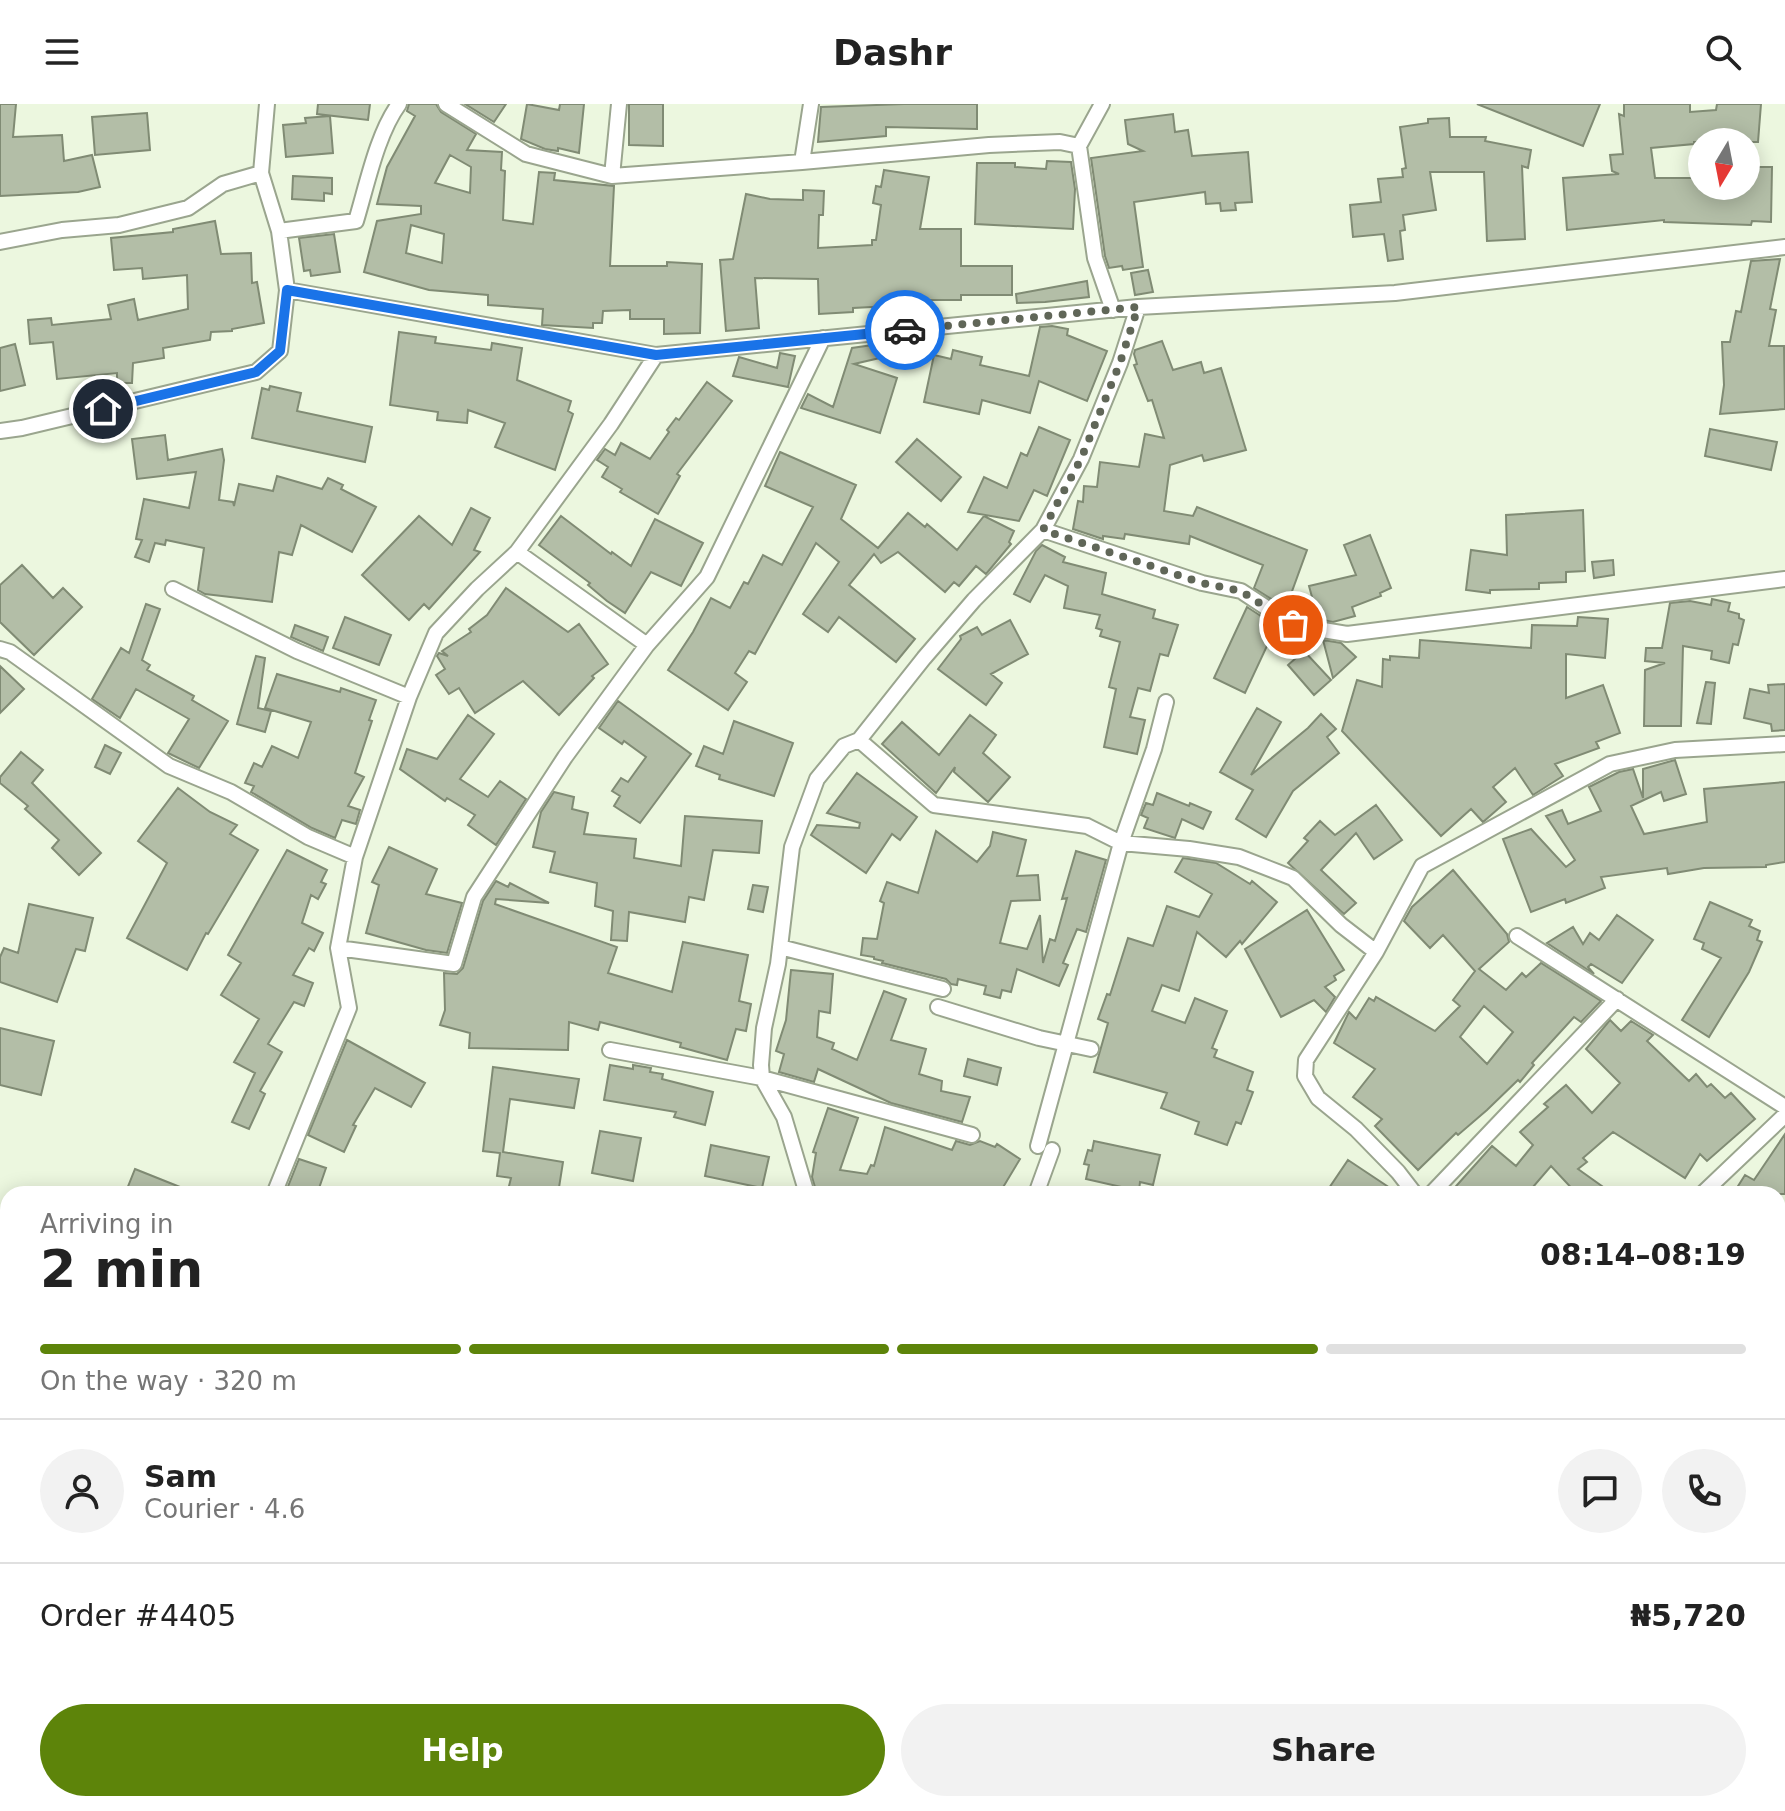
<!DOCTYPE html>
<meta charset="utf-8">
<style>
:root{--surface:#fff;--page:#f2f2f2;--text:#222;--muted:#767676;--line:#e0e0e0;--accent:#5d840a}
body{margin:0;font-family:"DejaVu Sans",sans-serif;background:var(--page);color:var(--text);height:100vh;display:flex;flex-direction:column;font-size:30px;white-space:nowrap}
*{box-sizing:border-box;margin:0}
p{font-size:26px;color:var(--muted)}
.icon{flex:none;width:44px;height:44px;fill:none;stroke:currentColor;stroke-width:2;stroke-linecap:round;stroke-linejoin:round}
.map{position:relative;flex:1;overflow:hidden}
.side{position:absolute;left:0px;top:1082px;width:1786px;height:626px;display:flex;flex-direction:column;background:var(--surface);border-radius:24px 24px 0 0;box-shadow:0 4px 20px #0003}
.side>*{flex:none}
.needle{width:52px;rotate:190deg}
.tools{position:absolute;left:1688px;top:24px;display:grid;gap:16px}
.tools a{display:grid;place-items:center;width:72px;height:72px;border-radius:50%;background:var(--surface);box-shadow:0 4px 20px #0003;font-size:40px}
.pin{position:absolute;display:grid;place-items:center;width:68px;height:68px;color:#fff;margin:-34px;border:4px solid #fff;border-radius:50%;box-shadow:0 2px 8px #0007}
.courier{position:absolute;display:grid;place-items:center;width:80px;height:80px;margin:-40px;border:6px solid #1a73e8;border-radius:50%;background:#fff;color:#222;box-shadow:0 2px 10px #0007}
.headline em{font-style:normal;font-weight:700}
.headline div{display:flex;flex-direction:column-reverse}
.headline{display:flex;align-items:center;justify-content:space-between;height:136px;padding:0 40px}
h1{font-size:52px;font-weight:700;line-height:60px}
.bar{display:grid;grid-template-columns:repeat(4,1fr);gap:12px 8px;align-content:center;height:96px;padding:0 40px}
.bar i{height:10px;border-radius:6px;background:var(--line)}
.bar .active{background:var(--accent)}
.bar p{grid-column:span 4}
.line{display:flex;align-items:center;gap:20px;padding:0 40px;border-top:2px solid var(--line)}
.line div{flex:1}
.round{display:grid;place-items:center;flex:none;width:84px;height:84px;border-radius:42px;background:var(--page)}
.primary-button{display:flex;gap:16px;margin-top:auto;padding:16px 40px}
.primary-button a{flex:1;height:92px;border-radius:48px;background:var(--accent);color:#fff;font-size:32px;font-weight:700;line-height:92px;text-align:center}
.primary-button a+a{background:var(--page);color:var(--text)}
header{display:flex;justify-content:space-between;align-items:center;height:104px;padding:0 40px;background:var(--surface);font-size:36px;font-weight:700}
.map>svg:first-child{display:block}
</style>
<header><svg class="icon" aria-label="menu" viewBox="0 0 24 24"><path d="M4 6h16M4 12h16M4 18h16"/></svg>Dashr<svg class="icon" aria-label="search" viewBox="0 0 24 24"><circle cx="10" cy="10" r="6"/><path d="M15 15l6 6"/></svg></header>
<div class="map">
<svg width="1785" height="1707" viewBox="0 0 1785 1707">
<rect width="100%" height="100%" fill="#ecf7df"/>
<path fill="#b3bea7" stroke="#808b74" stroke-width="2" fill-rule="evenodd" d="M0 0H16L13 33 62 31 64 57 92 51 100 83 78 88 0 92Z
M318 0H370L368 16 317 10Z
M409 0H436L441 8 476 30 467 46 502 48 501 66 505 67 503 116 533 120 539 68 555 69 554 76 614 82 610 162H667V158L702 160 700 229 664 230V215H630V206L603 207 602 219H593V224L542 221 543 205 488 201V191L429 186 364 168 377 117 421 110V102L377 100 387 63 415 12 407 7ZM450 51 471 63 470 89 435 79ZM411 121 444 130 442 159 406 149Z
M465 0H506L494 18Z
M527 0 559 6 560 0H584L579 49 558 44V47L545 45 521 35Z
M629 0H663V42L629 41Z
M904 0H977V25L886 23V32L818 38 821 3Z
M1477 0H1600L1583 42Z
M1624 0H1690V8L1716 6 1717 0H1761L1758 38H1694V40L1651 44 1655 74H1702V82H1746V63H1772L1771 118 1752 117 1751 121 1664 118V116L1567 126 1563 74 1619 70 1612 67 1610 51 1623 50 1619 10 1624 12Z
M147 9 150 46 95 51 92 13Z
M1173 10 1175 28 1188 26 1192 52 1248 48 1252 98 1235 99 1236 106 1221 107 1220 99 1206 100 1205 88 1134 98 1143 163 1123 166 1122 162 1109 164 1105 152 1091 54 1143 47 1128 40 1125 16Z
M330 12 333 49 286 53 283 21 306 19 305 14Z
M1449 14 1450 33H1486L1485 37 1531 46 1528 64 1522 62 1525 135 1487 137 1484 68H1430L1436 106 1403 111 1405 126 1400 127 1403 155 1388 157 1384 130 1353 133 1350 101 1381 98 1378 75 1403 73 1402 65 1406 64 1400 23 1428 19V15Z
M1047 57 1071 58 1075 85 1073 125 975 120 977 59H1015V63L1046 65Z
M884 66 929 73 920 125H961V162H1012V191H961V196H910V201L853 204V208L819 210 818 175 755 174 759 224 726 227 720 156 733 155 746 90 770 95 803 96V86L824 87 823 111H819L818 144 872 141V136H876L881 101 873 99 876 82 881 83Z
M293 72 332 74V90L324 89V97L292 95Z
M215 117 221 150 251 149 252 179 257 178 264 219 232 225V227L211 228 210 236 163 244 164 254 133 259 132 279H117V269L57 275 53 238 30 240 28 216 51 214 52 221 111 215 108 201 134 195 138 216 188 205 187 171 143 175 142 164 114 166 111 134 173 128V125Z
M334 130 340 168 311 172 310 166 304 167 299 134Z
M1780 155 1770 205 1776 206 1769 242H1784L1785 305 1720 310 1724 281 1722 238H1730L1736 207 1741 208 1751 157Z
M1148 166 1153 188 1135 191 1131 169Z
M1087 177 1089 193 1045 198 1017 199 1016 190Z
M1052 222 1068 225 1067 231 1107 247 1087 297 1039 277 1030 309 982 296 979 310 924 298 934 251 951 255 953 246 982 253 980 261 1029 272 1040 223Z
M399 228 436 233 435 239 491 246 492 239 522 244 517 276 571 297 568 307 573 310 555 366 495 343 505 319 468 306 467 319 437 316 438 308 390 301Z
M907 236 910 247 854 260 897 274 880 329 801 304 808 290 833 303 852 244Z
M1162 237 1173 266 1201 258 1204 269 1221 264 1246 346 1204 357 1202 351 1170 361 1164 407 1193 412 1197 403 1307 446 1287 501 1276 498 1254 484 1263 461 1190 432 1189 440 1125 430 1124 435 1103 432V435L1073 425 1078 397 1083 398 1084 382 1097 383 1100 358 1139 363 1145 330 1164 334 1152 296 1148 297 1134 261 1137 260 1134 250 1135 246Z
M15 240 25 281 0 287V244Z
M780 249 795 252 788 283 733 272 739 253 777 264Z
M707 278 732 297 677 370 680 372 658 410 620 388 622 385 602 373 608 363 597 356 605 345 615 351 621 339 650 355 669 328 667 326 676 314 679 316Z
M270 282 301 289 297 307 372 323 365 358 252 334 262 284 269 286Z
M1039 323 1070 336 1047 392 1034 386 1019 417 968 408 984 373 1007 384 1021 349 1027 352Z
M1710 325 1777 338 1771 366 1705 352Z
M165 331 168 356 222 345 224 356 219 396 233 398 234 402 239 380 273 387 277 372 322 385 328 374 343 381 341 385 376 403 352 448 301 421 292 451 279 448 272 498 205 490 198 486 204 444 166 436 165 441 155 439 149 458 135 453 142 436 136 435 144 395 189 404 196 368 137 375 132 335Z
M917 335 961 373 941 397 896 358Z
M780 348 856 381 841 415 878 444 908 409 925 423 927 420 957 446 984 412 1014 427 1009 438 1011 440 986 470 976 462 959 482 954 478 945 488 898 448 881 459 874 450 849 481 915 535 896 558 839 513 828 528 803 510 839 458 816 439 755 550 749 547 735 569 747 578 728 606 668 566 693 528 711 494 730 504 744 478 748 480 763 451 782 461 813 403 765 382Z
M471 404 490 414 474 446 480 448 429 505 424 500 409 516 362 471 419 412 452 441Z
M1583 406 1585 467 1566 468V478L1539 479V485L1490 486V489L1466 486 1471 446 1507 451 1506 411Z
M561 412 611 450 612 448 631 462 655 415 703 439 681 482 651 468 625 509 607 497 588 481 590 479 539 441Z
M1370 431 1391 484 1380 489 1381 492 1352 503 1355 512 1333 518 1318 515 1309 482 1356 471 1344 441Z
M1042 441 1065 453 1063 458 1106 469 1102 490 1155 506 1153 514 1178 521 1168 552 1160 550 1150 587 1138 584 1130 613 1145 616 1137 650 1104 643 1116 585 1109 583 1120 538 1100 532 1102 526 1096 524 1100 511 1064 504 1068 482 1045 471 1030 498 1014 490 1036 447Z
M1613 456 1614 471 1594 474 1592 458Z
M22 461 53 494 63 484 82 503 34 551 0 518V481Z
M506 484 568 528 579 520 608 560 592 572 594 574 559 611 523 577 475 609 459 584 449 590 436 571 445 565 437 552 439 549 448 552 442 547 471 528 469 525 487 511Z
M1712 495 1730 499 1728 507 1739 510V514L1744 516 1738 541 1733 540 1729 559 1711 555 1712 547 1683 542 1681 622H1644L1645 566 1665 559 1645 557 1646 544H1662L1670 499 1690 497 1711 501Z
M146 500 160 505 142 556 150 561 147 566 194 592 192 596 228 617 199 664 168 649 189 615 136 585 120 614 92 595 121 544 129 549Z
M1247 503 1267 516 1263 525 1273 529 1245 589 1214 574Z
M345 513 391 531 379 561 333 544Z
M1578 513 1608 515 1605 554 1566 550V594L1603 581 1620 629 1596 638 1599 644 1555 660 1563 672 1533 691 1515 664 1493 683 1506 698 1483 718 1471 705 1441 732 1342 627 1357 576 1382 583 1383 555 1390 556V552L1419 554 1420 536 1531 544 1532 521 1577 522Z
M1010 516 1028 550 991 570 1002 579 986 601 938 565 961 535 960 532 977 523 982 531Z
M295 521 328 533 323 547 291 533Z
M1323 536 1341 539 1356 553 1333 574Z
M1304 547 1331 576 1314 591 1288 561Z
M256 552 265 554 258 604 271 607 265 628 237 620Z
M0 562 24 585 0 609Z
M277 570 340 588 341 584 376 596 369 616 372 617 355 669 364 673 348 702 360 706 356 720 342 716 335 734 312 724 251 688 254 682 245 679 254 659 262 663 272 642 298 654 311 618 265 604Z
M1706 578 1715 579 1711 620 1697 619Z
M1785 580V626L1772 627 1771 620 1744 614 1750 585 1769 589 1768 581Z
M618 597 691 650 640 719 614 702 620 692 612 687 621 674 628 678 646 653 624 637 622 640 599 624Z
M1257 604 1281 618 1251 671 1308 624 1321 610 1336 625 1327 633 1339 649 1293 687 1266 733 1236 715 1253 686 1220 668Z
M468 611 494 630 460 675 488 693 500 677 526 695 496 741 468 721 475 711 447 694 445 697 400 665 407 645 437 655Z
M970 611 996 631 983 649 1010 673 988 698 954 668 955 663 936 689 882 640 902 618 939 651Z
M734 617 793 639 774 692 719 675 720 671 696 662 704 642 723 650Z
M105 641 121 649 110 670 95 663Z
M21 648 43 666 32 679 101 749 79 771 52 744 59 736 25 705 28 702 0 679V673Z
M1675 656 1686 690 1664 697 1661 688 1631 702 1644 730 1707 718 1704 685 1785 678V758L1766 761V763L1704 764 1668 770 1667 764 1601 773 1605 784 1566 799 1565 795 1531 808 1503 735 1531 725 1566 763 1575 756 1546 712 1562 706 1568 720 1601 707 1589 683 1619 668 1633 665 1643 694V665Z
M857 669 917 713 900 736 892 730 866 769 811 731 817 721 859 724 860 719 827 709Z
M178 684 210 708 237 721 230 730 258 746 208 830 206 829 187 866 127 834 167 759 138 737Z
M554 688 574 693 572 705 588 709 584 730 636 735 634 754 681 762 685 712 762 717 759 749 713 746 704 796 689 793 685 818 629 808 627 837 611 836 613 807 595 802 597 779 550 768 555 748 533 743 541 708Z
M1157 689 1189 702 1190 699 1211 708 1203 725 1182 715 1175 734 1144 724 1148 714 1141 711 1146 699 1153 701Z
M1376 701 1402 736 1374 755 1356 729 1321 766 1356 799 1344 810 1288 759 1308 737 1304 734 1320 717 1335 731Z
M936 727 977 758 990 742 993 728 1026 736 1017 772 1038 771 1040 796 1011 797 1000 839 1027 845 1040 811 1043 859 1050 835 1055 837 1067 794 1062 795 1076 747 1106 756 1086 828 1077 825 1063 859 1068 861 1059 882 1017 865 1011 888 1002 886 1000 894 984 890 986 882 958 875 957 881 951 880 946 875 882 859 883 857 874 855V853L861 851 863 834 877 835 884 799 880 797 887 778 918 789Z
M389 743 437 765 426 790 462 799 447 849 426 846 366 829 379 781 372 778Z
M287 746 327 766 321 778 326 780 318 795 311 791 302 819 323 829 314 847 309 844 293 871 313 879 304 902 294 898 268 940 282 948 260 987 265 990 249 1025 232 1018 255 969 234 958 259 915 221 891 241 859 228 851Z
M1183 754 1216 759 1250 780 1252 777 1277 798 1242 840 1240 837 1226 853 1197 828 1179 887 1162 881 1152 907 1185 919 1195 894 1227 907 1212 944 1217 946 1214 953 1253 968 1247 986 1253 988 1241 1020 1236 1018 1227 1041 1195 1030 1199 1018 1161 1004 1167 989 1094 968 1108 919 1098 915 1107 890 1110 891 1128 834 1153 842 1167 802 1199 813 1212 790 1175 768Z
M1453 766 1507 830 1509 838 1479 865 1506 886 1522 869 1526 873 1541 859 1601 897 1581 918 1574 913 1532 959 1534 961 1520 978 1518 976 1487 1006 1458 1031 1456 1029 1418 1066 1375 1022 1382 1015 1353 993 1375 965 1334 939 1349 908 1356 915 1369 894 1374 897 1376 893 1435 927 1460 902 1453 896 1475 867 1443 831 1430 844 1404 817 1412 803ZM1484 902 1513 928 1487 960 1460 933Z
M496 777 508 783 510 779 549 799 496 795 495 800 617 843 608 869 672 888 683 838 748 851 739 897 751 900 746 927 736 925 727 956 680 943 681 939 600 918 598 926 569 918 568 946 469 944 470 929 440 921 445 906 444 869 457 870 463 864 483 797Z
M753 781 768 783 763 808 748 805Z
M1710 798 1752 816 1749 822 1760 827 1757 836 1762 838 1749 868 1709 933 1682 916 1721 854 1702 845 1704 839 1694 835Z
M29 800 93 814 85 847 76 845 57 898 0 878V853L4 844 18 849Z
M1307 806 1344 866 1334 872 1336 876 1325 883 1335 893 1326 908 1314 896 1281 913 1245 845Z
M1617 811 1653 836 1622 879 1591 860 1588 863 1594 870 1547 839 1573 823 1583 840 1590 829 1599 836Z
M791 866 833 870 830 909 819 907 817 933 834 939 832 945 857 956 884 887 906 895 891 936 926 945 919 970 942 977 941 987 970 993 962 1018 891 999 818 965 814 978 779 968 784 950 776 947 786 916Z
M1610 916 1621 927 1631 917 1653 931 1647 937 1689 977 1696 970 1707 983 1711 980 1725 994 1731 989 1755 1015 1707 1057 1700 1050 1685 1074 1613 1028 1583 1054 1587 1058 1578 1065 1613 1090H1577L1551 1062 1527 1090H1449L1492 1042 1516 1062 1533 1041 1520 1028 1548 1003 1544 1000 1566 981 1592 1009 1620 979 1586 945Z
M0 924 54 937 41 991 0 981Z
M347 936 425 979 411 1003 375 984 353 1021 356 1022 344 1048 308 1031Z
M968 955 1001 964 997 981 964 972Z
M610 961 633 965V961L651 964 650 968 663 970 662 975 713 988 705 1021 674 1013 676 1008 604 996Z
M493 963 579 975 574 1004 510 995 509 1002 503 1048 563 1058 558 1090H507L511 1074 497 1072 500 1049 483 1047Z
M828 1004 858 1014 840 1066 867 1070 871 1061 874 1062 885 1023 952 1046 956 1037 970 1041 980 1037 995 1043 997 1040 1020 1055 999 1090H817L812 1073 816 1049 813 1048Z
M600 1027 641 1034 633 1077 592 1069Z
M1785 1030V1090H1733L1745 1071 1754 1076Z
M1094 1037 1160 1051 1153 1081 1140 1078 1139 1087 1086 1075 1089 1061 1084 1060 1088 1046 1092 1047Z
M711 1041 769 1053 762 1084 705 1072Z
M299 1055 326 1064 317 1090H285Z
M1348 1056 1399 1090H1325Z
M135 1065 195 1089V1090H125Z"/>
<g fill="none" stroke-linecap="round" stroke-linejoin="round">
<defs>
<path id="minor" d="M446 0 526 50 612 72 802 58 989 41 1060 38 1079 42 1102 0
M1079 42 1095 154 1113 206
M802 58 811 0
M261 69 267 0
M612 72 619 0
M279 127 356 117C367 81 377 30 399 0
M0 138 62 126 119 121 188 104 223 80 261 69 279 127 287 186 280 247 256 268 22 324 0 327
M287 186 656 251 1138 203 1395 189 1785 143
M1043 426 1202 479 1241 487 1293 521 1347 530 1785 475
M517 448 647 541
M173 485 297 547 409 593
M0 545 10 548 169 662 231 688 308 733 355 753
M859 636 934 701 1087 722 1121 739 1189 745 1239 753 1293 774 1341 821 1376 848
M1517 832 1785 1003
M780 843 943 885
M338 844 454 860 474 793 565 653 647 541 707 473 823 234
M938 903 1039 934 1091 945
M610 946 762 974 972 1031
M1038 1042 1121 739 1154 645 1166 598
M274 1090 349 904 338 844 355 753 409 593 436 529 477 485 517 448 611 320 656 251
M807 1090 784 1013 762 974 761 961 764 924 778 860 792 743 817 675 844 642 859 636 924 554 974 496 1043 426 1081 355 1120 259 1138 203
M1036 1090 1052 1046
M1415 1090 1398 1068 1356 1025 1318 994 1305 972 1306 956 1376 848 1422 762 1610 660 1675 646 1785 640
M1431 1090 1617 895
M1702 1090 1785 1011
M0 1257 8 1259
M74 1707V1700
M392 1707 396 1700
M658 1707 659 1700
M1265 1707 1266 1700"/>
<path id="trunk" d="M0 1296 8 1297
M0 1323 8 1324
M1778 1577 1785 1578
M1778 1602 1785 1603"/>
</defs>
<use href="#minor" stroke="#9aa58e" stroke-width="18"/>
<use href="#trunk" stroke="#fff" stroke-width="28"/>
<use href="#minor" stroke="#fff" stroke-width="14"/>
<use href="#trunk" stroke="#bee28c" stroke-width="24"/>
</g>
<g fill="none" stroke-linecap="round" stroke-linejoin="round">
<path stroke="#606658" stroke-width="8" stroke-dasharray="0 14.4" d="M905 226 1138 203 1120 259 1081 355 1043 426 1202 479 1241 487 1293 521"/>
<path stroke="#1a73e8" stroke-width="10" d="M103 305 256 268 280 247 287 186 656 251 905 226"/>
</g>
</svg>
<div class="tools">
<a><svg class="needle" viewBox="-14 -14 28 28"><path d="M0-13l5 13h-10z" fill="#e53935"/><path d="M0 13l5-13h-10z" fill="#767676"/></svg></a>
</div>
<div class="pin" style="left:1293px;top:521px;background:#ea580c"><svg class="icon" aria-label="bag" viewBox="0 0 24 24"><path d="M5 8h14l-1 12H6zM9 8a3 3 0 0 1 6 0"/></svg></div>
<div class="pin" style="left:103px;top:305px;background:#1f2937"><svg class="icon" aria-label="home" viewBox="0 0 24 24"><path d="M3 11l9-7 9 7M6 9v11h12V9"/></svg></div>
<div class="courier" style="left:905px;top:226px"><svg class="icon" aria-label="car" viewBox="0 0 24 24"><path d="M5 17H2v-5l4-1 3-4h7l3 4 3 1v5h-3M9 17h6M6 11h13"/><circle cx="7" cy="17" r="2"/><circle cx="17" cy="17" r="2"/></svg></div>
<section class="side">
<div class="headline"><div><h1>2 min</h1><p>Arriving in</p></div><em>08:14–08:19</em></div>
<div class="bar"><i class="active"></i><i class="active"></i><i class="active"></i><i></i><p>On the way · 320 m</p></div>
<div class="line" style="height:144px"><a class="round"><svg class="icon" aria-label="person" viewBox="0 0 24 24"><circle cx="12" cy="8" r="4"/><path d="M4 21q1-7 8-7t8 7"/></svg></a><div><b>Sam</b><p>Courier · 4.6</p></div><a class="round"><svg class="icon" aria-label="chat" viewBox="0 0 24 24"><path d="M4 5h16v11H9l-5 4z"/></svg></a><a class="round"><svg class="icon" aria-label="phone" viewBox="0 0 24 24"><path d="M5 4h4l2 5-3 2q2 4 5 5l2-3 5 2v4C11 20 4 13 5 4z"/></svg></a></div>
<div class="line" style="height:104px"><div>Order #4405</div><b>₦5,720</b></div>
<div class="primary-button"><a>Help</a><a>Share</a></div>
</section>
</div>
